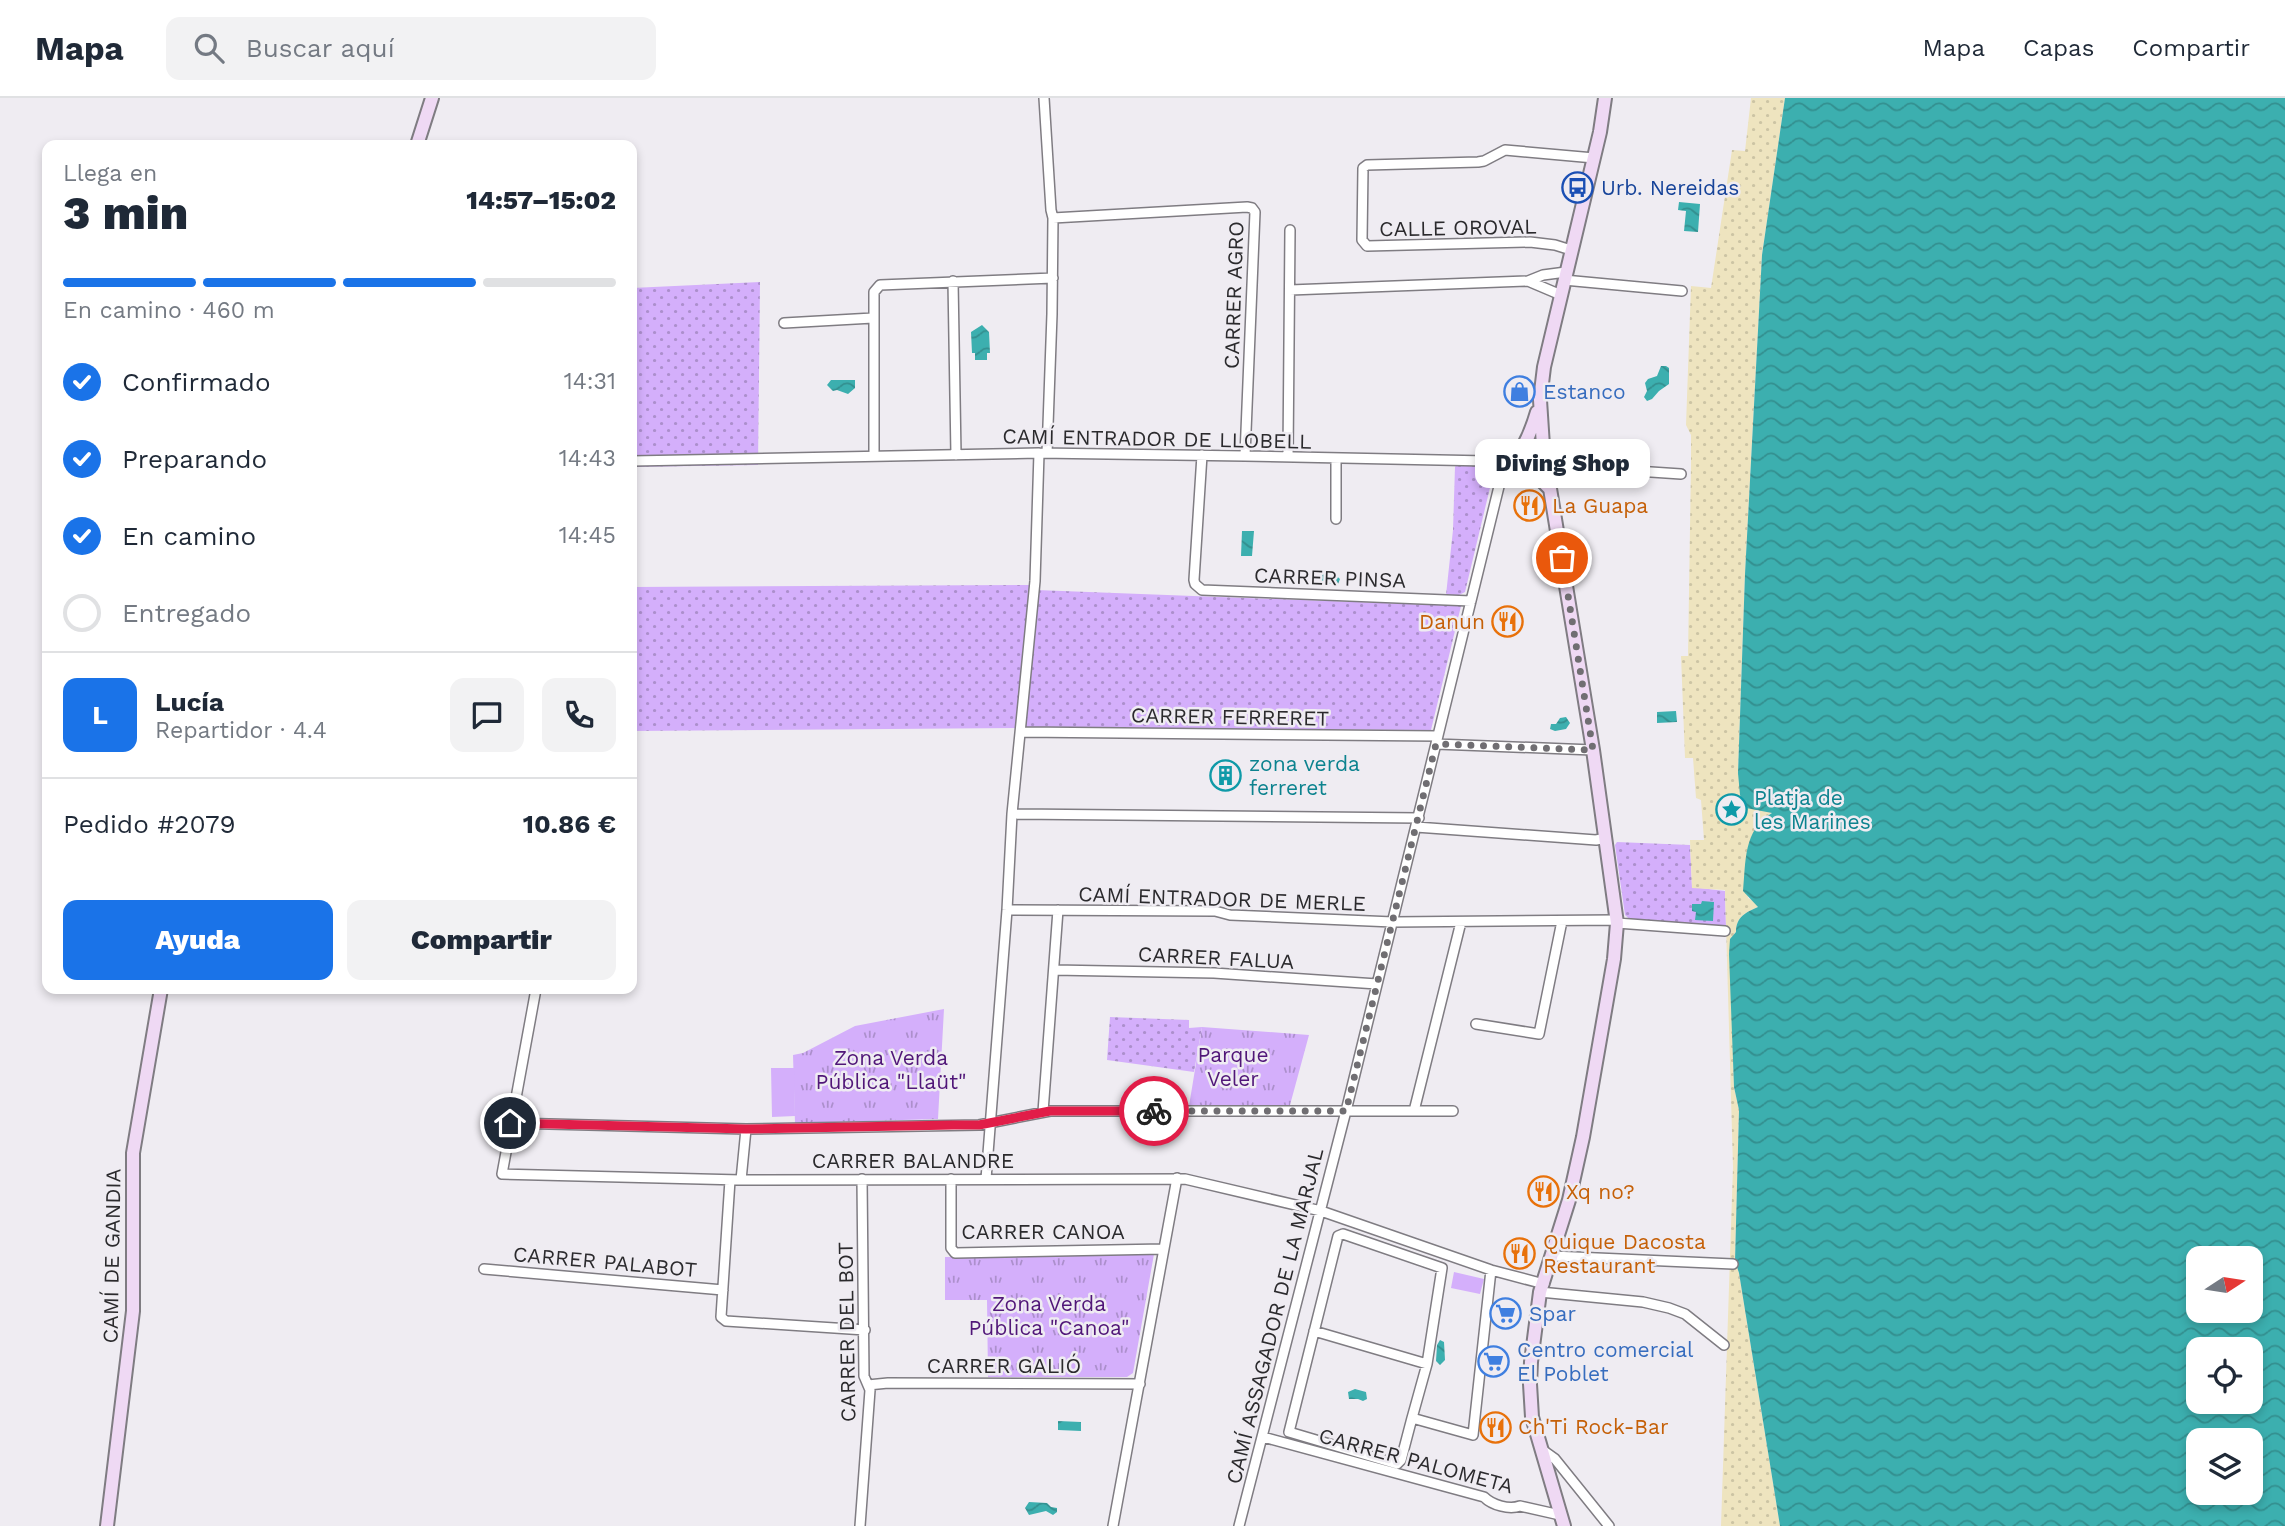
<!DOCTYPE html>
<html lang="es">
<meta charset="utf-8">
<style>
:root{--surface:#fff;--page:#f2f2f3;--text:#1f2937;--muted:#747a83;--line:#e0e1e3;--accent:#1a73e8}
body{margin:0;font-family:"Work Sans",sans-serif;background:var(--page);color:var(--text);height:100vh;display:flex;flex-direction:column;font-size:26px;white-space:nowrap}
*{box-sizing:border-box;margin:0}
p{font-size:23px;color:var(--muted)}
.icon{flex:none;width:38px;height:38px;fill:none;stroke:currentColor;stroke-width:2;stroke-linecap:round;stroke-linejoin:round}
.map{position:relative;flex:1;overflow:hidden}
.sheet{position:absolute;left:42px;top:42px;width:595px;height:854px;display:flex;flex-direction:column;background:var(--surface);border-radius:14px;box-shadow:0 4px 10px #0003}
.sheet>*{flex:none}
.needle{width:46px;rotate:78deg}
.tools{position:absolute;left:2186px;top:1148px;display:grid;gap:14px}
.tools a{display:grid;place-items:center;width:77px;height:77px;border-radius:14px;background:var(--surface);box-shadow:0 4px 10px #0003;font-size:35px}
.pin{position:absolute;display:grid;place-items:center;width:60px;height:60px;color:#fff;margin:-30px;border:4px solid #fff;border-radius:50%;box-shadow:0 2px 7px #0007}
.courier{position:absolute;display:grid;place-items:center;width:70px;height:70px;margin:-35px;border:5px solid #e11d48;border-radius:50%;background:#fff;color:#222;box-shadow:0 2px 9px #0007}
.bubble{position:absolute;height:49px;border-radius:14px;background:var(--surface);box-shadow:0 4px 10px #0003;font-size:23px;font-weight:800;line-height:49px;text-align:center}
.headline em{font-style:normal;font-weight:800}
.headline div{display:flex;flex-direction:column-reverse}
.headline{display:flex;align-items:center;justify-content:space-between;height:119px;padding:0 21px}
h1{font-size:46px;font-weight:800;line-height:52px}
.bar{display:grid;grid-template-columns:repeat(4,1fr);gap:10px 7px;align-content:center;height:84px;padding:0 21px}
.bar i{height:9px;border-radius:5px;background:var(--line)}
.bar .selected{background:var(--accent)}
.bar p{grid-column:span 4}
.line{display:flex;align-items:center;gap:18px;padding:0 21px;border-top:2px solid var(--line)}
.line div{flex:1}
.round{display:grid;place-items:center;flex:none;width:74px;height:74px;border-radius:14px;background:var(--page)}
ol{padding:0 21px;list-style:none}
li{display:flex;align-items:center;gap:21px;height:77px}
li p{margin-inline-start:auto}
li .icon{padding:7px;border-radius:50%;background:var(--accent);color:#fff;stroke-width:4}
li:last-child{color:var(--muted)}
li i{width:38px;height:38px;border:4px solid var(--line);border-radius:50%}
.cta{display:flex;gap:14px;margin-top:auto;padding:14px 21px}
.cta a{flex:1;height:80px;border-radius:14px;background:var(--accent);color:#fff;font-size:28px;font-weight:800;line-height:80px;text-align:center}
.cta a+a{background:var(--page);color:var(--text)}
header{display:flex;align-items:center;gap:42px;box-sizing:border-box;height:98px;padding:0 35px;background:var(--surface);border-bottom:2px solid var(--line)}
header strong{font-size:33px}
nav{display:flex;gap:38px;margin-inline-start:auto;font-size:24px}
.search{width:490px;height:63px;background:var(--page);display:flex;align-items:center;gap:18px;box-sizing:border-box;padding:0 24px;border-radius:14px;color:var(--muted);font-size:26px}
.map>svg:first-child{display:block}
</style>
<header>
<strong>Mapa</strong>
<div class="search"><svg class="icon" aria-label="search" viewBox="0 0 24 24"><circle cx="10" cy="10" r="6"/><path d="M15 15l6 6"/></svg>Buscar aquí</div>
<nav><a>Mapa</a><a>Capas</a><a>Compartir</a></nav>
</header>
<div class="map">
<svg width="2285" height="1428" viewBox="0 0 2285 1428">
<defs>
<pattern id="grass-dots" width="8" height="8" patternUnits="userSpaceOnUse" patternTransform="scale(1.75)"><rect width="8" height="8" fill="#d4affb"/><path d="M2 2h.1M6 6h.1" fill="none" stroke="#ac8fcc" stroke-width="1.8" stroke-linecap="round"/></pattern>
<pattern id="sand-dots" width="8" height="8" patternUnits="userSpaceOnUse" patternTransform="scale(1.75)"><rect width="8" height="8" fill="#eee4bf"/><path d="M2 2h.1M6 6h.1" fill="none" stroke="#ccc4a4" stroke-width="1.8" stroke-linecap="round"/></pattern>
<pattern id="park-tufts" width="24" height="20" patternUnits="userSpaceOnUse" patternTransform="scale(1.75)"><rect width="24" height="20" fill="#d4affb"/><path d="M3 7l-1-3M5 7V3M7 7l1-3M15 17l-1-3M17 17v-4M19 17l1-3" fill="none" stroke="#ac8fcc"/></pattern>
<pattern id="water-waves" width="16" height="10" patternUnits="userSpaceOnUse" patternTransform="scale(1.75)"><rect width="16" height="10" fill="#3cafaf"/><path d="M0 5q4-4 8 0t8 0" fill="none" stroke="#338f8f"/></pattern>
</defs>
<rect width="100%" height="100%" fill="#efecf2"/>
<path fill="url(#grass-dots)" d="M760 184 758 367 632 369V190Z
M1457 366 1490 370 1494 373 1465 494 1459 497H1446L1453 432 1455 369Z
M1032 487 1017 630 632 633V489Z
M1036 492 1461 508 1431 632 1025 630Z
M1617 744 1690 747 1692 789 1725 793 1726 830 1633 824 1625 817 1615 747Z
M1110 919 1189 922V930L1202 929 1194 974 1107 962Z"/>
<path fill="url(#sand-dots)" d="M1751 0H1785L1762 157 1745 476 1738 675 1773 714C1741 733 1747 768 1748 800L1755 804 1758 809C1746 814 1736 819 1736 834L1730 841 1734 989 1739 1012 1735 1163 1739 1175 1780 1428H1721L1733 1069 1725 792 1692 790 1690 742H1704L1701 702 1696 700 1693 660H1685L1681 558H1688L1691 366V337L1686 327 1691 188 1711 190 1732 52 1745 53Z"/>
<path fill="url(#park-tufts)" d="M944 911 938 1021 795 1025 793 957 803 955 855 928Z
M1202 929 1309 937 1290 1007 1189 1008Z
M1154 1156 1133 1275 1127 1279H988L987 1202H945V1159Z"/>
<path fill="#d4affb" d="M771 970H794L795 1018 772 1019Z
M1454 1174 1484 1181 1480 1196 1451 1190Z"/>
<path fill="url(#water-waves)" fill-rule="evenodd" d="M1785 0H2285V1428H1780L1739 1175 1735 1163 1739 1012 1734 989 1729 856 1730 841 1736 834C1736 819 1746 814 1758 809L1743 793C1746 764 1743 732 1772 715L1746 710 1740 697 1738 675 1745 476 1762 157ZM2198 1160H2250V1213H2198ZM2198 1251H2250V1304H2198ZM2198 1342H2250V1395H2198Z
M1679 104 1700 106 1698 134 1684 133 1686 113 1678 112Z
M982 227 989 234 990 255H987V262H975V255H972L971 234Z
M1661 268H1666L1669 270V286L1659 293 1652 301 1647 303 1644 299 1647 293 1645 285 1648 281 1657 278Z
M831 282H855V290L848 296 837 292 833 293 827 287Z
M1242 433H1254L1252 458H1241Z
M1325 471H1329L1340 481 1338 486 1312 485V479H1317Z
M1676 613 1677 624 1657 625V614Z
M1566 619 1570 625 1566 631 1555 633 1550 631 1551 626H1556L1560 620Z
M1702 803 1714 804 1713 823 1695 822 1696 814 1692 813V806H1701Z
M1440 1242 1444 1244 1445 1262 1440 1267 1436 1263 1437 1247Z
M1355 1291 1366 1294 1367 1301 1363 1303 1358 1301H1349L1348 1294Z
M1058 1323 1081 1324V1333L1058 1332Z
M1029 1404 1047 1405 1051 1409 1057 1410V1414L1053 1417 1046 1413 1029 1417 1025 1410Z"/>
<g fill="none" stroke-linecap="round" stroke-linejoin="round">
<defs>
<path id="minor" d="M1044 0 1051 112 1053 120 1052 216 1047 355
M1053 120 1247 109 1252 110 1255 114 1245 358
M1571 152 1555 147 1530 144 1367 148 1362 142 1363 70 1367 67 1478 64 1484 63 1505 52 1594 60
M1564 182 1682 193
M953 183 956 357
M1528 183 1561 197
M1290 192 1528 183 1543 177 1566 174
M784 225 873 220
M1202 357 1194 482 1195 486 1202 492 1471 503
M874 358V194L880 187 1053 180
M1288 359 1290 132
M632 363 1039 355 1245 358 1487 363 1681 376
M1336 421V361
M1022 634 1438 638
M1436 646 1593 652
M1012 716 1419 720
M1416 729 1596 742 1606 740
M1007 812 1215 813 1230 817 1393 824 1616 822
M1617 825 1725 833
M1054 872 1214 875 1377 886
M536 891 502 1076 741 1082 1185 1081 1321 1113 1491 1172 1544 1186
M1476 926 1539 936 1562 823
M1414 1013 1461 824
M1043 1014 1058 812
M510 1025 746 1031 979 1027 1050 1013H1453
M951 1081V1150L955 1155 1164 1151
M986 1081 1007 812 1012 716 1035 483 1039 355
M730 1082 721 1219 726 1223 865 1232
M741 1082 746 1031
M1552 1158 1733 1166
M484 1171 723 1192
M1540 1194 1643 1204 1669 1210 1685 1216 1724 1247
M1314 1233 1427 1266
M868 1287 888 1285 1140 1286
M1412 1320 1401 1362 1397 1366 1289 1334 1338 1138 1343 1136 1442 1170 1427 1266 1412 1320 1473 1337 1491 1172
M1263 1339 1484 1399C1492 1407 1509 1412 1520 1408L1560 1417
M1541 1351 1555 1361 1609 1428
M860 1428 870 1292 864 1278 862 1081
M1113 1428 1177 1080
M1239 1428 1346 1013 1505 364"/>
<path id="secondary" d="M417 47 432 0
M1537 314C1532 331 1524 352 1511 365L1536 377 1549 390
M107 1428 133 1213V1055L161 891
M1564 1428 1532 1319 1530 1286 1531 1264 1540 1194 1569 1102 1583 1039 1614 861 1617 825 1593 652 1543 348 1540 302 1544 269 1600 34 1605 0"/>
</defs>
<use href="#minor" stroke="#7f7c82" stroke-width="12"/>
<use href="#secondary" stroke="#7f7c82" stroke-width="16"/>
<use href="#minor" stroke="#fff" stroke-width="9"/>
<use href="#secondary" stroke="#efd9f4" stroke-width="12"/>
</g>
<g fill="none" stroke-linecap="round" stroke-linejoin="round">
<path stroke="#706e72" stroke-width="7" stroke-dasharray="0 12.6" d="M1154 1013H1346L1436 646 1593 652 1562 460"/>
<path stroke="#e11d48" stroke-width="9" d="M510 1025 746 1031 954 1027H979L1050 1013H1154"/>
</g>
<defs>
<symbol id="bus-ring" viewBox="-11 -11 22 22"><circle r="9.5" fill="#efecf2" stroke="#1a4fb4" stroke-width="1.5"/><path d="M-5-6H5V4H4V6H2V4H-2V6H-4V4H-5ZM-3.5-4V0h7V-4ZM-3.5 1.2v1.5H-2V1.2ZM2 1.2v1.5H3.5V1.2Z" fill="#1a4fb4"/></symbol>
<symbol id="shop-ring" viewBox="-11 -11 22 22"><circle r="9.5" fill="#efecf2" stroke="#3f7fe0" stroke-width="1.5"/><path d="M-5-2.5h2.3a2.7 3.5 0 0 1 5.4 0H5L5.5 6h-11ZM-1.5-2.5h3a1.5 2.3 0 0 0-3 0Z" fill="#3f7fe0"/></symbol>
<symbol id="restaurant-ring" viewBox="-11 -11 22 22"><circle r="9.5" fill="#efecf2" stroke="#e8710a" stroke-width="1.5"/><path d="M-5-6h1v4h1v-4h1v4h1v-4h1v5L-1.5 .5V6h-2V.5L-5-1ZM5-6V6H3V1.5H1.5Q1.5-4 5-6Z" fill="#e8710a"/></symbol>
<symbol id="building-ring" viewBox="-11 -11 22 22"><circle r="9.5" fill="#efecf2" stroke="#0f9aa8" stroke-width="1.5"/><path d="M-4-6H4V6H1V3H-1V6H-4ZM-2.5-4.3h1.7v1.8h-1.7ZM.8-4.3h1.7v1.8H.8ZM-2.5-1h1.7V.8h-1.7ZM.8-1h1.7V.8H.8Z" fill="#0f9aa8"/></symbol>
<symbol id="sight-ring" viewBox="-11 -11 22 22"><circle r="9.5" fill="#efecf2" stroke="#0f9aa8" stroke-width="1.5"/><path d="M0-6L1.8-2.2L6-1.7L2.9 1.2L3.7 5.4L0 3.3L-3.7 5.4L-2.9 1.2L-6-1.7L-1.8-2.2Z" fill="#0f9aa8"/></symbol>
<symbol id="supermarket-ring" viewBox="-11 -11 22 22"><circle r="9.5" fill="#efecf2" stroke="#3f7fe0" stroke-width="1.5"/><path d="M-6-5.5h2.5l.6 2H6L4.5 2H-2.5L-4.4-4H-6ZM-1.5 3.2a1.3 1.3 0 1 0 .1 0ZM3 3.2a1.3 1.3 0 1 0 .1 0Z" fill="#3f7fe0"/></symbol>
</defs>
<g fill-rule="evenodd">
<use href="#bus-ring" x="1560" y="72" width="35" height="35"/>
<use href="#shop-ring" x="1502" y="276" width="35" height="35"/>
<use href="#restaurant-ring" x="1512" y="390" width="35" height="35"/>
<use href="#restaurant-ring" x="1490" y="506" width="35" height="35"/>
<use href="#building-ring" x="1208" y="660" width="35" height="35"/>
<use href="#sight-ring" x="1714" y="694" width="35" height="35"/>
<use href="#restaurant-ring" x="1526" y="1076" width="35" height="35"/>
<use href="#restaurant-ring" x="1502" y="1138" width="35" height="35"/>
<use href="#supermarket-ring" x="1488" y="1198" width="35" height="35"/>
<use href="#supermarket-ring" x="1476" y="1246" width="35" height="35"/>
<use href="#restaurant-ring" x="1478" y="1312" width="35" height="35"/>
</g>
<g text-anchor="middle" stroke-width="5" stroke-linejoin="round" paint-order="stroke">
<g font-size="21" fill="#164399" stroke="#efecf2" text-anchor="start">
<text x="1601" y="97">Urb. Nereidas</text>
</g>
<g font-size="21" fill="#2b2a2d" stroke="#efecf2">
<text transform="translate(1458 130) rotate(-1)" y="7">CALLE OROVAL</text>
<text transform="translate(1234 197) rotate(-88)" y="7">CARRER AGRO</text>
<text transform="translate(1157 341) rotate(1)" y="7">CAMÍ ENTRADOR DE LLOBELL</text>
<text transform="translate(1330 480) rotate(2)" y="7">CARRER PINSA</text>
<text transform="translate(1230 619) rotate(1)" y="7">CARRER FERRERET</text>
<text transform="translate(1222 801) rotate(2)" y="7">CAMÍ ENTRADOR DE MERLE</text>
<text transform="translate(1216 860) rotate(3)" y="7">CARRER FALUA</text>
<text x="913" y="1070">CARRER BALANDRE</text>
<text x="1043" y="1141">CARRER CANOA</text>
<text transform="translate(112 1158) rotate(-89)" y="7">CAMÍ DE GANDIA</text>
<text transform="translate(605 1164) rotate(5)" y="7">CARRER PALABOT</text>
<text transform="translate(1275 1218) rotate(-76)" y="7">CAMÍ ASSAGADOR DE LA MARJAL</text>
<text transform="translate(847 1234) rotate(-91)" y="7">CARRER DEL BOT</text>
<text x="1004" y="1275">CARRER GALIÓ</text>
<text transform="translate(1416 1363) rotate(15)" y="7">CARRER PALOMETA</text>
</g>
<g font-size="21" fill="#366cbe" stroke="#efecf2" text-anchor="start">
<text x="1543" y="301">Estanco</text>
<text x="1529" y="1223">Spar</text>
<text x="1517" y="1259">Centro comercial<tspan x="1517" dy="24">El Poblet</tspan></text>
</g>
<g font-size="21" fill="#c56008" stroke="#efecf2" text-anchor="start">
<text x="1552" y="415">La Guapa</text>
<text x="1485" y="531" text-anchor="end">Danun</text>
<text x="1566" y="1101">Xq no?</text>
<text x="1543" y="1151">Quique Dacosta<tspan x="1543" dy="24">Restaurant</tspan></text>
<text x="1518" y="1336">Ch'Ti Rock-Bar</text>
</g>
<g font-size="21" fill="#0d838f" stroke="#efecf2" text-anchor="start">
<text x="1249" y="673">zona verda<tspan x="1249" dy="24">ferreret</tspan></text>
<text x="1754" y="707">Platja de<tspan x="1754" dy="24">les Marines</tspan></text>
</g>
<g font-size="21" fill="#501678" stroke="#efecf2">
<text x="1233" y="964">Parque<tspan x="1233" dy="24">Veler</tspan></text>
<text x="891" y="967">Zona Verda<tspan x="891" dy="24">Pública "Llaüt"</tspan></text>
<text x="1049" y="1213">Zona Verda<tspan x="1049" dy="24">Pública "Canoa"</tspan></text>
</g>
</g>
</svg>
<div class="tools">
<a><svg class="needle" viewBox="-14 -14 28 28"><path d="M0-13l5 13h-10z" fill="#e53935"/><path d="M0 13l5-13h-10z" fill="#747a83"/></svg></a>
<a><svg class="icon" aria-label="locate" viewBox="0 0 24 24"><circle cx="12" cy="12" r="6"/><path d="M12 2v4M12 18v4M2 12h4M18 12h4"/></svg></a>
<a><svg class="icon" aria-label="layers" viewBox="0 0 24 24"><path d="M12 4l9 5-9 5-9-5zM3 14l9 5 9-5"/></svg></a>
</div>
<div class="pin" style="left:1562px;top:460px;background:#ea580c"><svg class="icon" aria-label="bag" viewBox="0 0 24 24"><path d="M5 8h14l-1 12H6zM9 8a3 3 0 0 1 6 0"/></svg></div>
<div class="pin" style="left:510px;top:1025px;background:#1f2937"><svg class="icon" aria-label="home" viewBox="0 0 24 24"><path d="M3 11l9-7 9 7M6 9v11h12V9"/></svg></div>
<div class="courier" style="left:1154px;top:1013px"><svg class="icon" aria-label="bike" viewBox="0 0 24 24"><circle cx="6" cy="16" r="4"/><circle cx="18" cy="16" r="4"/><path d="M6 16l4-8h5l3 8M10 8l3 8H6M13 5h3"/></svg></div>
<div class="bubble" style="left:1475px;top:341px;width:175px">Diving Shop</div>
<section class="sheet">
<div class="headline"><div><h1>3 min</h1><p>Llega en</p></div><em>14:57–15:02</em></div>
<div class="bar"><i class="selected"></i><i class="selected"></i><i class="selected"></i><i></i><p>En camino · 460 m</p></div>
<ol>
<li><svg class="icon" aria-label="check" viewBox="0 0 24 24"><path d="M5 12l5 5 9-10"/></svg>Confirmado<p>14:31</p></li>
<li><svg class="icon" aria-label="check" viewBox="0 0 24 24"><path d="M5 12l5 5 9-10"/></svg>Preparando<p>14:43</p></li>
<li><svg class="icon" aria-label="check" viewBox="0 0 24 24"><path d="M5 12l5 5 9-10"/></svg>En camino<p>14:45</p></li>
<li><i></i>Entregado</li>
</ol>
<div class="line" style="height:126px"><b class="round" style="background:var(--accent);color:#fff">L</b><div><b>Lucía</b><p>Repartidor · 4.4</p></div><a class="round"><svg class="icon" aria-label="chat" viewBox="0 0 24 24"><path d="M4 5h16v11H9l-5 4z"/></svg></a><a class="round"><svg class="icon" aria-label="phone" viewBox="0 0 24 24"><path d="M5 4h4l2 5-3 2q2 4 5 5l2-3 5 2v4C11 20 4 13 5 4z"/></svg></a></div>
<div class="line" style="height:91px"><div>Pedido #2079</div><b>10.86 €</b></div>
<div class="cta"><a>Ayuda</a><a>Compartir</a></div>
</section>
</div>
